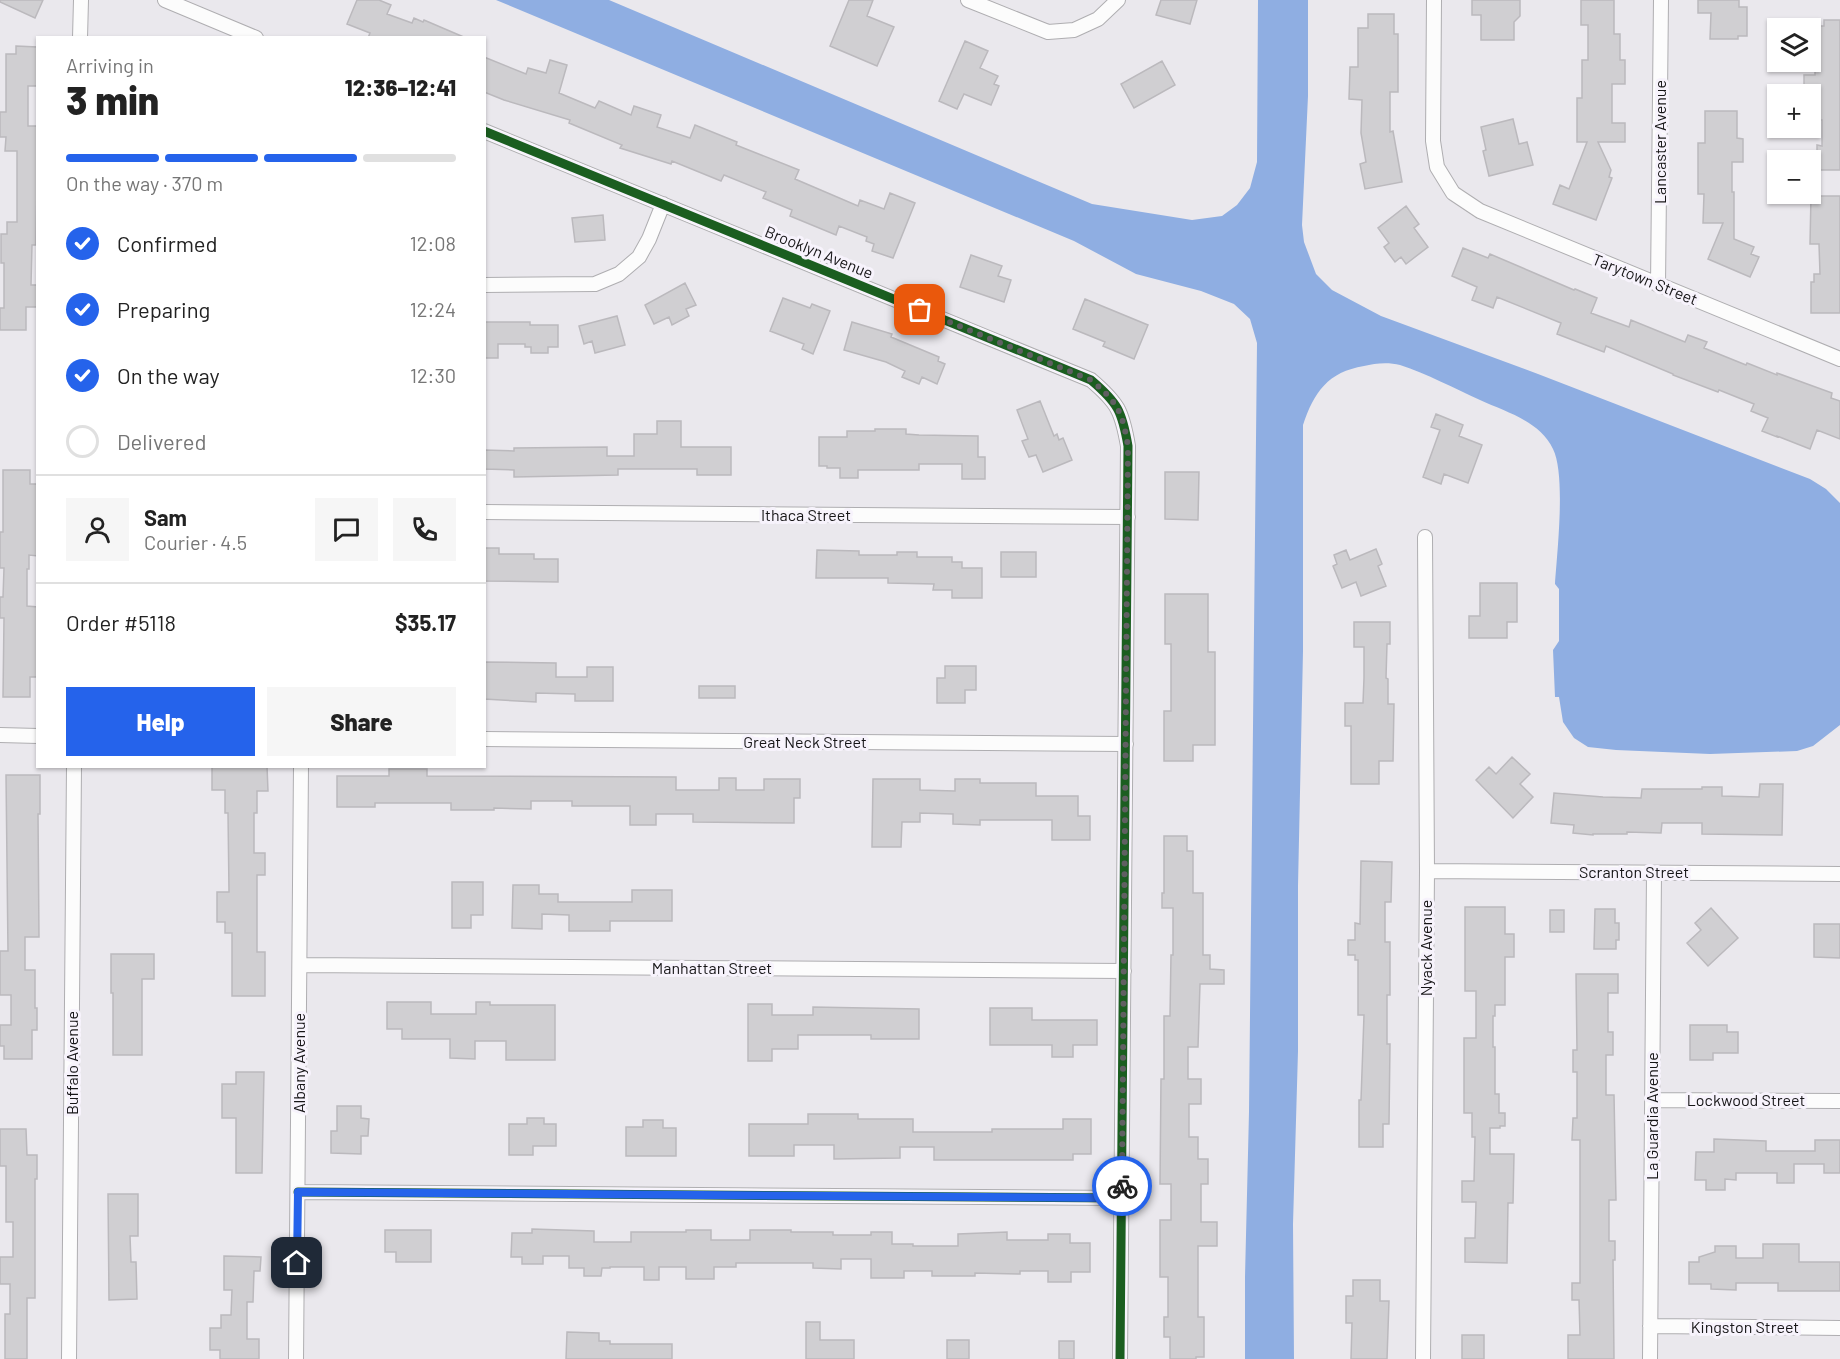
<!DOCTYPE html>
<meta charset="utf-8">
<style>
:root{--surface:#fff;--page:#f6f6f6;--text:#222;--muted:#767676;--line:#e0e0e0;--accent:#2563eb}
body{margin:0;font-family:Barlow,sans-serif;background:var(--page);color:var(--text);height:100vh;display:flex;flex-direction:column;font-size:22px;white-space:nowrap}
*{box-sizing:border-box;margin:0}
p{font-size:20px;color:var(--muted)}
.icon{flex:none;width:33px;height:33px;fill:none;stroke:currentColor;stroke-width:2;stroke-linecap:round;stroke-linejoin:round}
.map{position:relative;flex:1;overflow:hidden}
.drawer{position:absolute;left:36px;top:36px;width:450px;height:732px;display:flex;flex-direction:column;background:var(--surface);border-radius:0px;box-shadow:0 2px 4px #0004}
.drawer>*{flex:none}
.tools{position:absolute;left:1767px;top:18px;display:grid;gap:12px}
.tools a{display:grid;place-items:center;width:54px;height:54px;border-radius:0px;background:var(--surface);box-shadow:0 2px 4px #0004;font-size:30px}
.pin{position:absolute;display:grid;place-items:center;width:51px;height:51px;color:#fff;margin:-26px;border-radius:12px;box-shadow:0 3px 9px #0006}
.courier{position:absolute;display:grid;place-items:center;width:60px;height:60px;margin:-30px;border:4px solid #2563eb;border-radius:50%;background:#fff;color:#222;box-shadow:0 2px 8px #0007}
.head em{font-style:normal;font-weight:800}
.head div{display:flex;flex-direction:column-reverse}
.head{display:flex;align-items:center;justify-content:space-between;height:102px;padding:0 30px}
h1{font-size:39px;font-weight:800;line-height:45px}
.bar{display:grid;grid-template-columns:repeat(4,1fr);gap:9px 6px;align-content:center;height:72px;padding:0 30px}
.bar i{height:8px;border-radius:4px;background:var(--line)}
.bar .current{background:var(--accent)}
.bar p{grid-column:span 4}
.line{display:flex;align-items:center;gap:15px;padding:0 30px;border-top:2px solid var(--line)}
.line div{flex:1}
.round{display:grid;place-items:center;flex:none;width:63px;height:63px;border-radius:0px;background:var(--page)}
ol{padding:0 30px;list-style:none}
li{display:flex;align-items:center;gap:18px;height:66px}
li p{margin-inline-start:auto}
li .icon{padding:6px;border-radius:50%;background:var(--accent);color:#fff;stroke-width:4}
li:last-child{color:var(--muted)}
li i{width:33px;height:33px;border:3px solid var(--line);border-radius:50%}
.button{display:flex;gap:12px;margin-top:auto;padding:12px 30px}
.button a{flex:1;height:69px;border-radius:0px;background:var(--accent);color:#fff;font-size:24px;font-weight:800;line-height:69px;text-align:center}
.button a+a{background:var(--page);color:var(--text)}
.map>svg:first-child{display:block}
</style>
<div class="map">
<svg width="1840" height="1359" viewBox="0 0 1840 1359">
<rect width="100%" height="100%" fill="#eae8ed"/>
<path fill="#8faee2" d="M496 0H609L1092 204 1192 220 1222 216 1237 205 1250 188 1257 162 1258 0H1308V96L1302 225 1304 242 1316 274 1332 290 1381 316 1538 374 1810 479 1826 489 1840 503V725L1813 746 1797 751 1710 754 1616 750 1588 747 1574 738 1563 722 1559 697H1555L1553 650 1559 641V589L1555 584C1557 553 1566 475 1553 449 1540 421 1506 412 1480 400 1454 388 1427 374 1400 365 1389 362 1375 363 1364 366 1328 372 1314 392 1303 425V651L1298 886V1051L1293 1224 1294 1359H1245V1277L1249 1112 1257 343 1250 319 1234 304 1201 291 1136 274 1074 241Z"/>
<path fill="#d0cfd2" stroke="#bbb9bd" stroke-width="1.5" d="M0 0H43L35 18 0 2Z
M357 0H379L391 5 387 14 412 23 414 18 423 22 424 20 466 38H368L370 33 347 24Z
M849 0H873L867 16 894 27 877 66 830 46Z
M1161 0H1197L1190 24 1156 15Z
M1472 0H1520V16L1514 22V40H1481V15H1472Z
M1581 0H1614V34H1620V60H1625V84H1612V123H1625V142H1598L1611 170 1609 177 1612 178 1596 220 1553 204 1560 185 1569 189 1587 142H1577V98H1582V60H1588V25H1581Z
M1698 0H1739V7H1747V36H1738V39H1710L1711 13H1698Z
M1368 14H1394V34H1398V92H1390V132L1393 131 1402 182 1365 189 1360 164 1366 162 1361 133 1362 100 1349 99 1350 67H1358V28H1368Z
M1824 20H1840V170H1817V145L1822 146V120H1813V104H1810V94H1804V75H1815V26H1824Z
M965 41 988 51 980 68 998 76 994 84 999 86 991 105 964 94 957 109 939 101Z
M16 46 37 47 38 86H28V126H38L36 245H32L31 285H37V307H26V330H0V308H4V263H1V234H7V222H17V151H5L6 137H0V112H6V54H16Z
M484 57 526 74 528 68 546 73 550 60 567 65 559 93 595 108 599 101 631 115 634 106 661 115 657 127 690 138 695 125 737 142 736 145 799 170 795 179 858 206 860 200 884 209 890 193 915 203 893 258 872 251 874 244 866 241 867 237 839 226 836 235 790 216 792 210 763 198 766 192 724 175 721 181 672 161 671 164 620 148 622 145 569 123 570 120 504 100 484 92Z
M1162 61 1175 85 1134 108 1121 84Z
M1705 111H1737V138L1743 139V162H1732V192H1734V239L1754 247 1751 254 1759 257 1750 277 1708 259 1723 223H1703L1704 194H1698V143H1705Z
M1513 119 1519 144 1527 142 1533 165 1489 176 1483 151 1486 150 1481 127Z
M1811 196H1840V313H1811V282H1814V274H1820L1819 244H1810Z
M1406 206 1419 224 1414 228 1428 247 1406 264 1401 257 1395 262 1384 247 1389 243 1378 228Z
M603 215 605 240 575 242 572 218Z
M1463 248 1488 258 1490 254 1574 290 1575 289 1597 298 1591 313 1629 327 1631 320 1685 342 1688 335 1707 342 1704 348 1746 365 1747 363 1777 375V373L1832 393 1831 398 1840 401V439L1817 430 1810 449 1777 436V437L1762 431 1768 418 1751 411 1754 404 1719 390 1718 392 1673 375V374L1606 346 1604 352 1557 334 1561 323 1497 297 1493 308 1472 300 1477 287 1452 276Z
M971 255 1002 266 998 276 1011 280 1004 302 960 287Z
M685 283 696 305 686 309 689 316 672 325 669 317 654 324 645 305Z
M783 298 810 308 812 304 830 311 813 354 802 349 804 344 770 331Z
M1085 299 1148 325 1134 359 1103 346 1105 342 1073 329Z
M617 316 625 345 595 353 592 341 584 344 579 326Z
M484 322H530V325H558V347H548V353H531V347H525V344H498V358H484Z
M852 322 892 334 891 337 939 357 938 361 945 364 937 384 922 377 919 384 902 377 905 371 886 362 844 350Z
M1040 401 1054 436 1057 434 1059 440 1063 438 1072 460 1043 472 1036 455 1029 457 1022 441 1028 439 1017 410Z
M1436 414 1463 425 1459 436 1482 445 1468 483 1444 474 1441 484 1423 477 1440 430 1431 427Z
M657 421H681V447H731V475H697V469H618V475L514 477V470L484 469V450L514 451V448L607 447V456H634V434H657Z
M875 429H906V434L919 435 978 436V457H985V479H962V464H919V470H858V478H840V468H827V466H819V437H847V431H875Z
M3 470H30V484H38V556L29 555V569H27V606L38 607V677H30V697H3L4 618H0V597H3L4 568H0V532H3Z
M1165 472H1199L1198 520 1165 519Z
M484 548H499V554H534V559H558V582L484 581Z
M1376 549 1382 564 1378 566 1386 586 1361 596 1356 582 1342 588 1333 566 1337 564 1334 555 1346 550 1350 560Z
M817 550 859 551V555H897V552H917V557H952V562H962V568H982V598H952V590H933L934 584 888 583V578H816Z
M1001 552H1036V577H1001Z
M1480 583H1517V622H1507V638H1469V616H1480Z
M1165 594H1208V652H1215V745H1193V761H1164V711H1171V644H1165Z
M1354 622H1390V644H1387L1386 678 1388 679V704H1394L1393 761H1379V784H1351V726H1345V703H1363L1364 678V647H1354Z
M484 662 556 663V677H587V667H613V701H575V694L536 693V702L484 699Z
M945 666H976V690H965V703H937V678H945Z
M699 686H735V698H699Z
M1512 757 1530 774 1520 784 1533 797 1513 818 1476 780 1489 767 1496 774Z
M212 766H267L268 791H257V813H254V853H265V875H257V952H265V996H232V933H225V922H217V892H229L228 813H225V790H212Z
M389 769H427V776L676 777V790H719V778H736V790H764V779H800V798H794V823L693 822V814H656V825H630V806H572V801H531V809L494 808V810H451V803H375V807H337V776H389Z
M6 775H40V814H38L39 937H25V970H35V1008H37V1030H32V1059H4V1046H0V1025H11V995H0V951H8Z
M873 779H920V790L955 791V779H980V783H1036V796H1078V816H1090V840H1052V820H980V825L953 824V814L920 813V822H902L901 847H872Z
M1760 784H1783L1782 835 1702 834V823H1662L1661 833 1627 832V834H1593V835L1573 833 1574 825 1551 823 1554 793 1603 797 1641 798 1642 789H1702V787H1722V796L1759 797Z
M1164 836H1187V851H1193V893H1203V955H1210V969L1224 970V984H1200L1198 1047H1188V1079H1201V1104H1189V1137H1198V1159H1208V1184H1201V1222H1217V1246H1198V1317H1204V1357H1196V1359H1170V1337H1164V1317H1168V1277H1160V1220H1171V1184H1160L1161 1079H1164V1016H1170L1171 955H1173V908H1162V893H1164Z
M1361 861 1392 862 1391 902H1385V942H1390V995H1387V1044H1390L1389 1124H1383V1147H1359V1100H1361L1364 1015H1358V960H1355V955H1348V940H1355V923L1360 924Z
M452 882H483V915H471V928H452Z
M513 885H539V894H558V902H632V890H672V921H610V931H569V915L542 914V929L512 928Z
M1465 907H1505V934H1514V957H1505V1005H1495V1016H1493V1047H1495V1094H1499V1113H1505V1126H1500V1128H1490V1154H1514L1513 1203H1508L1507 1263 1465 1262V1238H1475L1476 1202H1462V1181H1474L1475 1137H1472V1113H1464V1038H1476V991H1465Z
M1711 908 1738 938 1708 966 1687 943 1701 930 1695 923Z
M1595 909H1615V923H1619V940H1616V949H1594Z
M1550 910H1564V932H1550Z
M1814 924H1840V958L1814 957Z
M111 954H154V979H142V1055H113V993H111Z
M1576 974H1618V993H1608V1032H1613V1055H1606V1095H1614L1616 1200H1609V1241H1615V1260H1613L1614 1359H1568V1335H1580L1579 1300H1572V1283H1580V1140H1572L1573 1118H1577V1072H1573V1050H1577Z
M387 1002H431V1014H476V1002H490V1005H555V1060H506V1041H475V1059L450 1058V1039H402V1029H387Z
M748 1004H772V1015H813V1007L919 1009V1039H871V1035H798V1049H772V1061H748Z
M990 1008H1032V1020H1097V1045H1073V1057H1052V1045H990Z
M1690 1025H1727V1032H1738V1053H1713V1060H1690Z
M236 1072H264L262 1173H236V1118H222V1084H236Z
M337 1106H361V1118L369 1119 368 1136H361V1154L331 1153V1131H337Z
M808 1114H858V1119H913V1132H992V1129H1063V1119H1091V1154H1073V1160H934V1147H900V1158L834 1159V1145H794V1156H749V1124H808Z
M527 1118H544V1124H556V1146H533V1155H509V1124H527Z
M643 1120H663V1128H676V1156H626V1127H643Z
M0 1129H26L27 1155H37V1179H35V1298H27V1359H5V1314H10V1284H0V1257H13V1222H6V1166H0Z
M1714 1139 1766 1141V1151H1815V1140H1840V1173H1824V1164H1794V1183H1777V1173H1736V1180L1725 1179V1190H1706V1180H1695L1696 1152H1714Z
M108 1194H138V1236H130L131 1262H136L137 1299 109 1300Z
M532 1229 594 1231V1242H631V1232H686V1230H711V1240H750V1230H791V1232H833V1235H871V1232H892V1244H913V1246H958V1234L1007 1232V1240H1048V1234H1070V1243H1090V1272H1071V1282H1048V1271H1020V1274L975 1273V1276H932V1271H904V1278H871V1259H841V1269L813 1268V1263H736V1267H714V1279H686V1267H659V1280H644V1267H610V1268H602L601 1276H584V1268H569V1256H543V1264H522V1257H511L512 1233H532Z
M385 1230H431V1262H396V1252H385Z
M1763 1244H1799V1262H1840V1291H1778V1283H1736V1290L1711 1289V1284H1689V1262H1699V1257L1715 1252V1246H1736V1258H1763Z
M224 1256 261 1257 260 1271H254L253 1302H247V1339H259V1359H220V1350H210V1328H221V1315H231L232 1290H224Z
M1353 1280H1380V1301H1389L1387 1359H1351L1352 1323H1346V1296H1353Z
M806 1322H820V1340H854V1359H806Z
M567 1332 599 1333V1341H610V1344H672V1359H566Z
M1462 1335H1484V1359H1462Z
M947 1340H969V1359H947Z
M1059 1341H1074V1359H1059Z"/>
<g fill="none" stroke-linecap="round" stroke-linejoin="round">
<defs>
<path id="minor" d="M165 0 256 38
M968 0 1048 32 1074 30 1098 19 1118 0
M1434 0 1433 141 1437 167 1453 193 1480 211 1840 359
M80 38 81 0
M484 131 1091 380C1118 403 1122 411 1128 446L1120 1359
M484 285 595 284 619 274 639 257 649 239 663 204
M1658 285 1661 0
M484 512 1128 517
M0 735 38 736
M484 739 1126 744
M1427 871 1840 874
M300 965 1124 971
M1652 1100 1840 1101
M298 1192 1122 1198
M1650 1326 1840 1328
M69 1359 74 766
M296 1359 301 766
M1423 1359 1427 871 1425 537
M1650 1359 1654 873"/>
</defs>
<use href="#minor" stroke="#afaeb1" stroke-width="16"/>
<use href="#minor" stroke="#fcfcfc" stroke-width="14"/>
<defs>
<path id="cycleway" d="M484 131 1091 380C1118 403 1122 411 1128 446L1120 1359
M298 1192 1122 1198"/>
</defs>
<use href="#cycleway" stroke="#f7f3fc" stroke-width="13"/>
<use href="#cycleway" stroke="#1b5e20" stroke-width="9"/>
</g>
<g fill="none" stroke-linecap="round" stroke-linejoin="round">
<path stroke="#605f62" stroke-width="6" stroke-dasharray="0 10.8" d="M920 310 1091 380C1118 403 1122 411 1128 446L1122 1186"/>
<path stroke="#2563eb" stroke-width="8" d="M297 1263 298 1192 1122 1198V1186"/>
</g>
<g text-anchor="middle" stroke-width="6" stroke-linejoin="round" paint-order="stroke">
<g font-size="16" fill="#161517" stroke="#f7f3fc">
<text transform="translate(1660 142) rotate(-90)" y="6">Lancaster Avenue</text>
<text transform="translate(819 252) rotate(22)" y="6">Brooklyn Avenue</text>
<text transform="translate(1645 279) rotate(22)" y="6">Tarytown Street</text>
<text x="806" y="521">Ithaca Street</text>
<text x="805" y="748">Great Neck Street</text>
<text x="1634" y="878">Scranton Street</text>
<text transform="translate(1426 948) rotate(-90)" y="6">Nyack Avenue</text>
<text x="712" y="974">Manhattan Street</text>
<text transform="translate(72 1063) rotate(-90)" y="6">Buffalo Avenue</text>
<text transform="translate(299 1063) rotate(-90)" y="6">Albany Avenue</text>
<text x="1746" y="1106">Lockwood Street</text>
<text transform="translate(1652 1116) rotate(-90)" y="6">La Guardia Avenue</text>
<text x="1745" y="1333">Kingston Street</text>
</g>
</g>
</svg>
<div class="tools">
<a><svg class="icon" aria-label="layers" viewBox="0 0 24 24"><path d="M12 4l9 5-9 5-9-5zM3 14l9 5 9-5"/></svg></a>
<a>+</a>
<a>−</a>
</div>
<div class="pin" style="left:920px;top:310px;background:#ea580c"><svg class="icon" aria-label="bag" viewBox="0 0 24 24"><path d="M5 8h14l-1 12H6zM9 8a3 3 0 0 1 6 0"/></svg></div>
<div class="pin" style="left:297px;top:1263px;background:#1f2937"><svg class="icon" aria-label="home" viewBox="0 0 24 24"><path d="M3 11l9-7 9 7M6 9v11h12V9"/></svg></div>
<div class="courier" style="left:1122px;top:1186px"><svg class="icon" aria-label="bike" viewBox="0 0 24 24"><circle cx="6" cy="16" r="4"/><circle cx="18" cy="16" r="4"/><path d="M6 16l4-8h5l3 8M10 8l3 8H6M13 5h3"/></svg></div>
<section class="drawer">
<div class="head"><div><h1>3 min</h1><p>Arriving in</p></div><em>12:36–12:41</em></div>
<div class="bar"><i class="current"></i><i class="current"></i><i class="current"></i><i></i><p>On the way · 370 m</p></div>
<ol>
<li><svg class="icon" aria-label="check" viewBox="0 0 24 24"><path d="M5 12l5 5 9-10"/></svg>Confirmed<p>12:08</p></li>
<li><svg class="icon" aria-label="check" viewBox="0 0 24 24"><path d="M5 12l5 5 9-10"/></svg>Preparing<p>12:24</p></li>
<li><svg class="icon" aria-label="check" viewBox="0 0 24 24"><path d="M5 12l5 5 9-10"/></svg>On the way<p>12:30</p></li>
<li><i></i>Delivered</li>
</ol>
<div class="line" style="height:108px"><a class="round"><svg class="icon" aria-label="person" viewBox="0 0 24 24"><circle cx="12" cy="8" r="4"/><path d="M4 21q1-7 8-7t8 7"/></svg></a><div><b>Sam</b><p>Courier · 4.5</p></div><a class="round"><svg class="icon" aria-label="chat" viewBox="0 0 24 24"><path d="M4 5h16v11H9l-5 4z"/></svg></a><a class="round"><svg class="icon" aria-label="phone" viewBox="0 0 24 24"><path d="M5 4h4l2 5-3 2q2 4 5 5l2-3 5 2v4C11 20 4 13 5 4z"/></svg></a></div>
<div class="line" style="height:78px"><div>Order #5118</div><b>$35.17</b></div>
<div class="button"><a>Help</a><a>Share</a></div>
</section>
</div>
